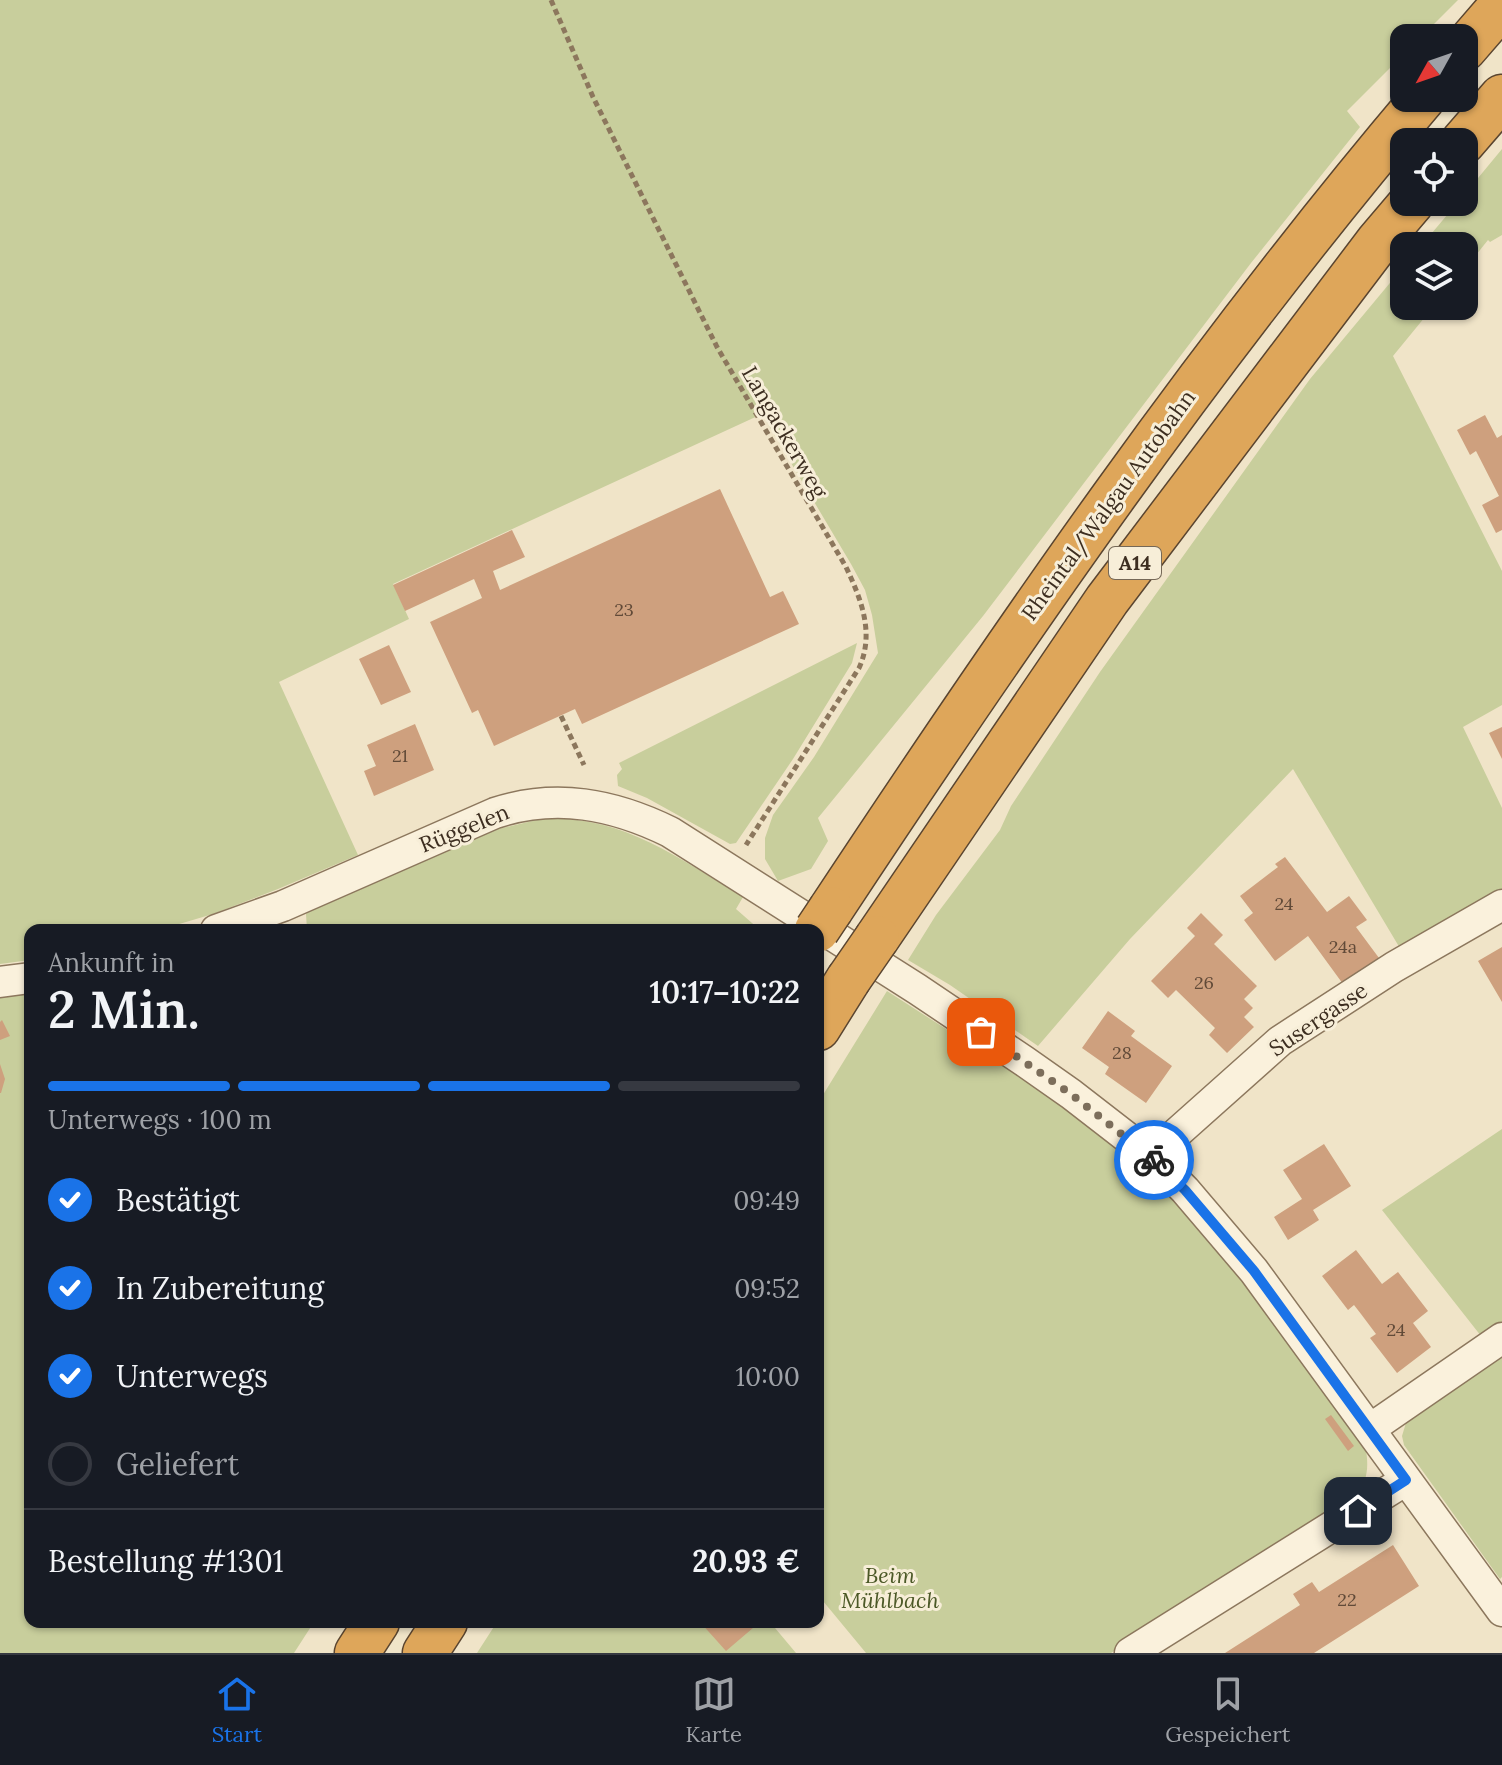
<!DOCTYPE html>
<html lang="de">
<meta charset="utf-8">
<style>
:root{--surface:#171b24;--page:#20242c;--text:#f1f3f6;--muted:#9ea1a6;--line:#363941;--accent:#1a73e8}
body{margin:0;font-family:Lora,serif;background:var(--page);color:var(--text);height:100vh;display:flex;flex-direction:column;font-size:30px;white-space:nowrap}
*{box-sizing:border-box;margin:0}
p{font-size:26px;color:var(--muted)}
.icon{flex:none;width:44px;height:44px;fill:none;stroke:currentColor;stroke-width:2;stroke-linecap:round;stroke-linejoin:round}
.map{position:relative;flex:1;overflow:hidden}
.panel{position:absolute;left:24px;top:924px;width:800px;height:704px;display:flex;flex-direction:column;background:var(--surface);border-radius:16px;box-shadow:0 2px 6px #0004}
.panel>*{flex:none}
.needle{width:52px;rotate:230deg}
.controls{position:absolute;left:1390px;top:24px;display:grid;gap:16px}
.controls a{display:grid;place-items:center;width:88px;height:88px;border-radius:16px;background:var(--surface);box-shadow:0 2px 6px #0004;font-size:40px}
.pin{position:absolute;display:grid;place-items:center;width:68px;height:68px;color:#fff;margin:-34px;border-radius:16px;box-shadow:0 4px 12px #0006}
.courier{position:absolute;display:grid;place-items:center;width:80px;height:80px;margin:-40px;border:6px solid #1a73e8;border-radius:50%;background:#fff;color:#222;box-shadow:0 2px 10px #0007}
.summary em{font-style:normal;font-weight:600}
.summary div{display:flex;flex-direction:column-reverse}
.summary{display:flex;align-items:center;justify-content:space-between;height:136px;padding:0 24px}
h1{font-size:52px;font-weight:600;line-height:60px}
.bar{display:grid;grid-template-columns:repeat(4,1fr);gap:12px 8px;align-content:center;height:96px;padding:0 24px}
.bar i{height:10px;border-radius:6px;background:var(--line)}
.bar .active{background:var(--accent)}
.bar p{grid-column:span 4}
.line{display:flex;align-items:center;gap:20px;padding:0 24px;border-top:2px solid var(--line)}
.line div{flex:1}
ol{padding:0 24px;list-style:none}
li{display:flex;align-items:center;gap:24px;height:88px}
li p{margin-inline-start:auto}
li .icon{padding:8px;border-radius:50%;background:var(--accent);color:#fff;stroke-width:4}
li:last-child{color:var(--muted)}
li i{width:44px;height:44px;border:4px solid var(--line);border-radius:50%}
.dock{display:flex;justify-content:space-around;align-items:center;height:112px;border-top:2px solid var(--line);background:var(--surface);font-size:22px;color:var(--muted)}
.dock a{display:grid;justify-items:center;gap:4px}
.dock .active{color:var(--accent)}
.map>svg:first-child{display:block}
</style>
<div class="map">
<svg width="1502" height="1653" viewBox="0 0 1502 1653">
<rect width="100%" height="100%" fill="#f0e4c8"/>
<path fill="#c8ce9c" d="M0 0H1458L1420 38H1404V54L1347 111 1360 127 1251 263 983 616 818 818 828 841 811 869 778 881 765 859V838L773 815 814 757 878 653 872 615 865 590 851 564 762 414 393 584 409 619 279 682 358 855 278 889 213 914 159 930H30V960L0 964Z
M1502 149V235L1490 242 1488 240 1464 270V246H1421L1458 202H1464V195Z
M1404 266V306H1434L1393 356 1502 571V705L1463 727 1502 808V905L1407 960 1293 769 1130 939 1038 1046 950 985 908 960 936 915 1000 830 1011 806 1100 672 1310 379Z
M857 643 852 663 793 759 736 843 730 844 647 798 618 786 617 775 622 769 619 763Z
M545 818C625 817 677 857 743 897L736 909 760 930H307L306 914 311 908 498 829Z
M30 989V1622H314L294 1653H0V993Z
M887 991 1047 1094 1141 1166 1206 1236 1241 1278 1366 1450C1369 1469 1367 1482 1355 1498L1111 1653H866L818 1595V1103Z
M1502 1129V1324L1481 1336 1382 1210Z
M1502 1345V1577L1500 1579 1404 1445 1402 1436 1408 1416Z
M497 1622H770L796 1653H477Z"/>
<path fill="#cea07e" d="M1485 415 1497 438 1502 435V530L1496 533 1482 505 1499 496 1476 451 1470 455 1457 430Z
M720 489 770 597 783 591 799 624 582 724 575 709 494 746 478 710 472 713 430 622 482 598 474 579 405 611 393 585 512 530 525 557 493 571 500 590Z
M389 645 411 692 381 705 359 659Z
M415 724 434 770 374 796 364 771 376 766 367 745Z
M1502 727V759L1489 733Z
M1285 857 1327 912 1349 896 1367 920 1356 927 1379 958 1343 984 1308 936 1275 961 1244 920 1253 913 1240 896 1278 867 1275 864Z
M1201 913 1223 935 1214 944 1257 986 1244 999 1253 1008 1244 1017 1254 1027 1227 1053 1209 1035 1215 1028 1176 990 1168 998 1151 981 1195 936 1187 928Z
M1502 947V1002L1478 961Z
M1108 1011 1135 1031 1131 1036 1172 1066 1146 1103 1105 1074 1109 1067 1082 1048Z
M2 1020 10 1036 0 1040V1022Z
M0 1064 5 1079 1 1093H0Z
M1324 1144 1351 1186 1313 1210 1319 1220 1288 1240 1274 1217 1302 1199 1283 1170Z
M1356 1250 1382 1284 1398 1272 1428 1311 1413 1323 1431 1347 1397 1373 1370 1338 1376 1334 1361 1314 1354 1305 1348 1310 1322 1276Z
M1331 1415 1354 1446 1348 1451 1325 1419Z
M1393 1545 1419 1586 1314 1653H1225L1300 1605 1293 1594 1312 1582 1319 1592Z
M700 1622H760L726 1651Z"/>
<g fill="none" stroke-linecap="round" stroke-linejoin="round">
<defs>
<path id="street" d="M216 930 283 906 495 813C556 793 613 804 670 832L917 989 1024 1061 1071 1094 1151 1156 1185 1190 1254 1271 1502 1611
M0 982 30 978
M1151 1156 1280 1041 1394 967 1502 905
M1370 1429 1502 1338
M1130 1653 1406 1480"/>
<path id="highway" d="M1464 49 1502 5
M1463 142 1502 97
M831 909C1016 629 1206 354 1423 98
M877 938 1107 600 1378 242 1412 202
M818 1028 848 980
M357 1653 377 1622
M425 1653 445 1622"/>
</defs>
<use href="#street" stroke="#8c775d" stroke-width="33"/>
<use href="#highway" stroke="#5a4530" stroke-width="47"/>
<path stroke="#8c775d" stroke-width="5" stroke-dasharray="6 4" stroke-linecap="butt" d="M551 0 593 97 717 347 846 567C861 599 875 633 859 668L746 845
M561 716 584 765"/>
<use href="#street" stroke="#faf1dc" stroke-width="30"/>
<use href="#highway" stroke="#dea65a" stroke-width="44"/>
<defs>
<path id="highway-bridge" d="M817 930 831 909
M848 980 877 938"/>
</defs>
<use href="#highway-bridge" stroke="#5a4530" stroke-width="47" stroke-linecap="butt"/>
<use href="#highway-bridge" stroke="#dea65a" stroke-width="44"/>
</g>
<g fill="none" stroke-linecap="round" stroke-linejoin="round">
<path stroke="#7c6e5b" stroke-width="8" stroke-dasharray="0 14.4" d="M981 1032 1071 1094 1154 1160"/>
<path stroke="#1a73e8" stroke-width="10" d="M1154 1160 1185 1190 1254 1271 1406 1480 1358 1511"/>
</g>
<g text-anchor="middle" stroke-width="6" stroke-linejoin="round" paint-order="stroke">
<g font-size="18" fill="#614a38">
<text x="624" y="616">23</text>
<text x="400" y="762">21</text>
<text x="1284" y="910">24</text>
<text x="1343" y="953">24a</text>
<text x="1204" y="989">26</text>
<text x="1122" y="1059">28</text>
<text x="1396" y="1336">24</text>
<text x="1347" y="1606">22</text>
</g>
<rect fill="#f7eed8" stroke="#756857" stroke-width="2" x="1109" y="547" width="52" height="32" rx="6"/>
<g font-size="20" font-weight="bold" fill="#3d2e20">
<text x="1135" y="570">A14</text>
</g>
<g font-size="22" fill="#3d2e20" stroke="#f7eed8">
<text transform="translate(785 432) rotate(60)" y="8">Langackerweg</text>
<text transform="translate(1108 505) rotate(-54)" y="8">Rheintal/Walgau Autobahn</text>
<text transform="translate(464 828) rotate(-22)" y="8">Rüggelen</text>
<text transform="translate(1318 1019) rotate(-34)" y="8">Susergasse</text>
</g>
<g font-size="22" font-style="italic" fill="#4c5927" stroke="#f7eed8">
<text x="890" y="1583">Beim<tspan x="890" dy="25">Mühlbach</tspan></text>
</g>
</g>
</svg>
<div class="controls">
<a><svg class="needle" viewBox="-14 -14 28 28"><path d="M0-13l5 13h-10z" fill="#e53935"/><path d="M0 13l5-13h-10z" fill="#9ea1a6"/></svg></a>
<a><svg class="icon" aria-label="locate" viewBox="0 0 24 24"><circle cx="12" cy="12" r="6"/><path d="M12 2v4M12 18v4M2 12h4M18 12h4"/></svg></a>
<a><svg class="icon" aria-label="layers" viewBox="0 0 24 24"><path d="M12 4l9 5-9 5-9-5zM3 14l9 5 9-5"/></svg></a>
</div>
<div class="pin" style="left:981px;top:1032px;background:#ea580c"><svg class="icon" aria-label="bag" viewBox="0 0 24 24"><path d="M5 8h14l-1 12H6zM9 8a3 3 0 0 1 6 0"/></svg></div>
<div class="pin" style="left:1358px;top:1511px;background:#1f2937"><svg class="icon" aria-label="home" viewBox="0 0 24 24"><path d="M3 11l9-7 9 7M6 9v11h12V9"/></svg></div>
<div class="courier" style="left:1154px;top:1160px"><svg class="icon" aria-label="bike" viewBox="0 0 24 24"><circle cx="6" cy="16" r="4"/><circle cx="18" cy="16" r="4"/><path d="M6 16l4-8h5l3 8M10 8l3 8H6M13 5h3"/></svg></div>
<section class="panel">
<div class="summary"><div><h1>2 Min.</h1><p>Ankunft in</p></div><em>10:17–10:22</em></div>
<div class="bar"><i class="active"></i><i class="active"></i><i class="active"></i><i></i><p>Unterwegs · 100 m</p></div>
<ol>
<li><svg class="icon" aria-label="check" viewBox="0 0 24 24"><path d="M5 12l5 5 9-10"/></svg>Bestätigt<p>09:49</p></li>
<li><svg class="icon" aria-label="check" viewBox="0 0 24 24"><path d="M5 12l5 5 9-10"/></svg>In Zubereitung<p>09:52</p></li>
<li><svg class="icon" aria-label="check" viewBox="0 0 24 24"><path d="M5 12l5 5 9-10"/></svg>Unterwegs<p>10:00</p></li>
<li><i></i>Geliefert</li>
</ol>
<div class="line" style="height:104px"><div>Bestellung #1301</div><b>20.93 €</b></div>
</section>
</div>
<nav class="dock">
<a class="active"><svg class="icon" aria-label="home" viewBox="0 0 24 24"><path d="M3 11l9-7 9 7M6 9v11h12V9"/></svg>Start</a>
<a><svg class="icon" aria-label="map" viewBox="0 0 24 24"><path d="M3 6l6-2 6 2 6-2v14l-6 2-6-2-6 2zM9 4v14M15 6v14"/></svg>Karte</a>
<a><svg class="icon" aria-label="saved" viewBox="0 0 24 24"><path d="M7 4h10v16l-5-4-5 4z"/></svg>Gespeichert</a>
</nav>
